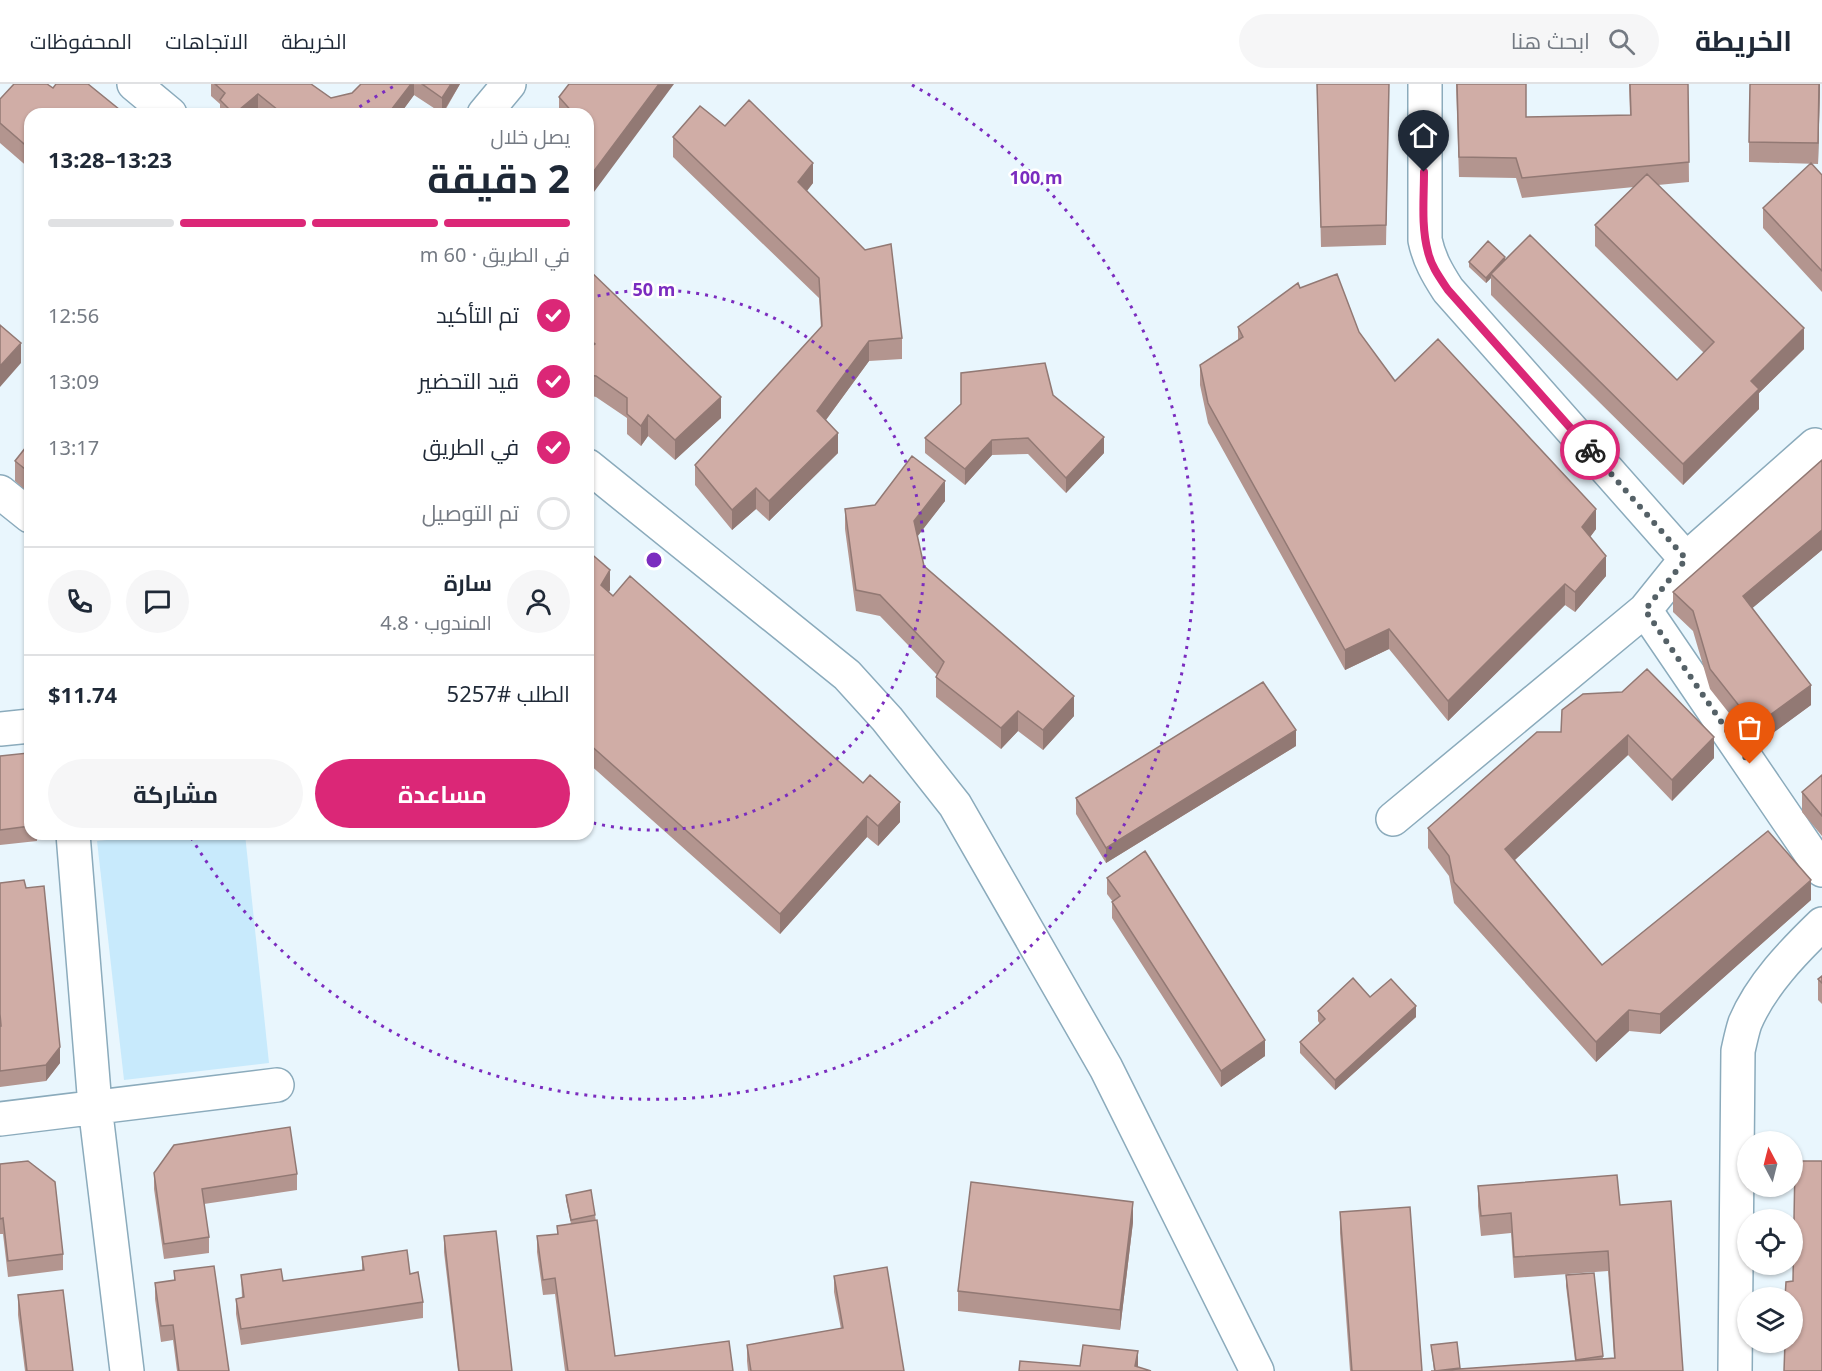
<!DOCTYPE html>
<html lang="ar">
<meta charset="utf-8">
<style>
:root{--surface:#fff;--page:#f6f6f7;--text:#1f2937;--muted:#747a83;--line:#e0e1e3;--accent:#db2777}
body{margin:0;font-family:"Noto Sans",Cairo,sans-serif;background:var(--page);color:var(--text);direction:rtl;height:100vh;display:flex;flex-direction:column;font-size:22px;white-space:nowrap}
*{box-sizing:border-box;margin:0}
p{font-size:20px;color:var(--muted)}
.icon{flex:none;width:33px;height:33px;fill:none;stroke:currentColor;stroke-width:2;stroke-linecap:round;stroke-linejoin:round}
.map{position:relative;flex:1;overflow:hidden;direction:ltr}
.drawer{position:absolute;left:24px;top:24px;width:570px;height:732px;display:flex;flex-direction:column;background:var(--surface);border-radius:18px;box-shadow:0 2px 4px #0004;direction:rtl}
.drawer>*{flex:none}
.needle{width:39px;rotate:353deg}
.buttons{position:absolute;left:1737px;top:1047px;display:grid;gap:12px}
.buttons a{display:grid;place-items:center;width:66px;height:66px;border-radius:50%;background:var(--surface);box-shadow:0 2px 4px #0004;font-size:30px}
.pin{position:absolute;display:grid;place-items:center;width:51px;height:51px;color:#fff;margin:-62px -26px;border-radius:50% 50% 50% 0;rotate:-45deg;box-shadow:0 0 6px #0007}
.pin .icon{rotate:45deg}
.courier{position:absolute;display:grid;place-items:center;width:60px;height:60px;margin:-30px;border:4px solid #db2777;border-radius:50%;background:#fff;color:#222;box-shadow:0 2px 8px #0007}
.overview em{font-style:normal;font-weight:700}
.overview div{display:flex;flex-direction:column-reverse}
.overview{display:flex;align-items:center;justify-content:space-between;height:102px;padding:0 24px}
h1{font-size:39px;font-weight:700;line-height:45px}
.bar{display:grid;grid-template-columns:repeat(4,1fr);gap:9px 6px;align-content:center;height:72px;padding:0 24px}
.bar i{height:8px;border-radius:4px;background:var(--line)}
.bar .on{background:var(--accent)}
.bar p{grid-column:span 4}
.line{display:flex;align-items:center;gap:15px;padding:0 24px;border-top:2px solid var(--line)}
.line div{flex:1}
.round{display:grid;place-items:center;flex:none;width:63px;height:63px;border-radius:32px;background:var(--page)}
ol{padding:0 24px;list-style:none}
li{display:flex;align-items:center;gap:18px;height:66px}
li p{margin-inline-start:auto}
li .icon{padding:6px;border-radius:50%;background:var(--accent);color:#fff;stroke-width:4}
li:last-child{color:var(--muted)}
li i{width:33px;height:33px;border:3px solid var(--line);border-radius:50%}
.action{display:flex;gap:12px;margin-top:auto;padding:12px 24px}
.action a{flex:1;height:69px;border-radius:36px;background:var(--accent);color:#fff;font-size:24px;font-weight:700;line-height:69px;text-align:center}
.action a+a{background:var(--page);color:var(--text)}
header{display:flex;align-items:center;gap:36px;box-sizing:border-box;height:84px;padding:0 30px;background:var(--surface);border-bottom:2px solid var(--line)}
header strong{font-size:28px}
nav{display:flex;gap:33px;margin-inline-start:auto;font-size:21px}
.search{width:420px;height:54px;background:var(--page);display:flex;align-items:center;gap:15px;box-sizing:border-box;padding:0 21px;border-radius:33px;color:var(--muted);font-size:22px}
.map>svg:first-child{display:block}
</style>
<header>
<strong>الخريطة</strong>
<div class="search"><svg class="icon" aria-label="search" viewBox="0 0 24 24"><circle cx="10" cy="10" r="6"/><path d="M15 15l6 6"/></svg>ابحث هنا</div>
<nav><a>الخريطة</a><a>الاتجاهات</a><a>المحفوظات</a></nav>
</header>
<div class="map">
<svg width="1822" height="1287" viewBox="0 0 1822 1287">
<rect width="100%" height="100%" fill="#e9f6fd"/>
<path fill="#c8eafc" d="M164 750H245L269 979 124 996 97 757Z"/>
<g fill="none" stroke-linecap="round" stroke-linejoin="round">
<defs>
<path id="minor" d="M134 0 170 30
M1425 0V156C1429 175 1437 189 1448 206L1686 475
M484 30 509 0
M588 382 847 591 887 635 955 721 1106 984 1257 1287
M0 408 30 432
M1645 526 1822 786
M0 645 30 642
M1393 735 1645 526 1686 475 1815 361
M73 750 95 1022 127 1287
M0 1035 277 1001
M1735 1287 1738 967C1740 958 1742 948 1745 939 1761 901 1793 868 1822 840"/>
</defs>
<use href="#minor" stroke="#8babbc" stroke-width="36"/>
<use href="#minor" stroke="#fff" stroke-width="33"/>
</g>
<path fill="#b3958f" d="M211 0H311L331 14 352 9 361 0H460L443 30 414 11 400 30H263L258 26 253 30H220V20L211 12Z
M674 0 588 30H559V13Z
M1317 0H1389L1386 161 1321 163Z
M1456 0H1526V33L1630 31 1629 0H1688L1689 98 1658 101 1804 265 1759 309V325L1683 401 1491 211V194L1486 199 1469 183V178L1505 176 1677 296 1704 269 1595 162V141L1634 103 1522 114 1516 94 1459 93Z
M1820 0 1818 80 1749 78V58Z
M53 4 30 30V85L0 59V15Z
M725 42 813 99 806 107 902 254V275L869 277 826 336 838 369 769 437 756 425 732 446 695 401V381L821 244 819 214 673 73V53Z
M1822 91V208L1763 144V124Z
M588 185 721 334 675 376 648 352 641 362 627 350V334L596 313 588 311Z
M1300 204 1359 248 1395 297 1596 445 1590 453 1606 492 1575 528 1565 521 1448 637 1389 565 1345 586 1208 339 1200 301V281L1238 257V243Z
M1053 311 1104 369 1066 409 1028 370 992 371 965 401 925 369V354Z
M30 358V410L15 397V377Z
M1822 376V466L1752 524 1811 621 1755 662 1710 605 1693 547 1673 528V508Z
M945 417 917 452 924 482 1074 632 1043 666 1018 647 1001 665 936 613V593L937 591 880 532 856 527 845 445V425Z
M588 467 610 506 609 508 900 738 878 762 867 753 780 850 588 679Z
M1562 626 1714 674 1672 717 1628 671 1515 776 1602 881 1811 816 1660 950 1629 947 1596 978 1454 819 1449 792 1428 764V744L1561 648Z
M1296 662 1106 779 1076 730V714Z
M0 672 30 682V750H37V757L0 761Z
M1822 691V752L1802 728V708Z
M1107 794 1265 972 1221 1003 1112 834V818H1113L1107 810Z
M0 799 60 979 46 997 0 1003Z
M1822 892V920L1818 916V895Z
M1370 913 1416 933 1335 1006 1300 969V958L1320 940 1318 937V927Z
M0 1080 63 1170V1186L8 1193 3 1150H0Z
M154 1089 297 1090V1106L204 1120 209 1153V1169L164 1175 154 1105Z
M1478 1102 1620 1121 1683 1287H1434L1431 1261 1457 1258 1460 1285 1575 1277 1566 1202V1191L1594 1189 1603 1274H1614L1608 1187 1514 1194 1511 1149 1481 1152 1478 1122Z
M566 1111 595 1131 615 1272 733 1287H565L555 1210 543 1211 537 1168V1152L557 1150V1142L571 1140 566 1116Z
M1340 1128 1422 1287H1350L1340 1149Z
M1133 1138 1120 1246 958 1227V1207Z
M444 1152 512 1287H458L444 1168Z
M362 1173 410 1190 423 1218V1234L241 1261 236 1230V1215L242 1214 241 1191 283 1197 362 1186Z
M174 1187 229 1287H177L173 1256 161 1258 155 1215V1199L174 1196Z
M834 1192 904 1287H748L747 1277V1261L841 1245 834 1208Z
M18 1211 73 1287H25L18 1231Z"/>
<path fill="#927974" d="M411 0H414V11L400 30H388Z
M451 0H460L442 30V14Z
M659 0H674L588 116V95Z
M1819 0H1820L1818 80V59Z
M258 10V26L253 30H234Z
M813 79V99L798 119V98Z
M1505 173V179L1491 190V194L1486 199V194Z
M1804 244V265L1759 309V325L1683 401V380L1751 297Z
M869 257V277L817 348V327Z
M21 259V279L0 303V282Z
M721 313V334L675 376V356Z
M648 331V352L641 362V342Z
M838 349V369L769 437V417Z
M1104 353V369L1066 409V394Z
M992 356V371L965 401V385Z
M945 397V417L914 457V437Z
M756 404V425L732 446V426Z
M1596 425V445L1582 464V443Z
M1822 446V466L1743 532V512Z
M1606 472V492L1575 528V508Z
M610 486V506L601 521V501Z
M1565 500V521L1448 637V617Z
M1389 545V565L1345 586V566Z
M1811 601V621L1755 662V642Z
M1074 612V632L1043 666V646Z
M1018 627V647L1001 665V644Z
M1296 646V662L1106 779V764Z
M1628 651V671L1505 785V765Z
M1714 653V674L1672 717V696Z
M900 718V738L878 762V742Z
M867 732V753L780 850V830Z
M1811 796V816L1660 950V930Z
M1416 922V933L1335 1006V996Z
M1629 926V947L1596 978V958Z
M1265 956V972L1221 1003V987Z
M60 963V979L46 997V981Z
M1133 1118V1138L1120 1246V1226Z
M1138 1267V1283L1135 1282Z"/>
<path fill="#d0ada6" stroke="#927974" stroke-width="1.5" d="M14 0H47L53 4 56 0H88L125 30H30V65L0 39V15Z
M215 0H311L331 14 352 9 361 0H411L388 30H283L258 10 234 30 220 16 225 9Z
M422 0H451L442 14Z
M569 0H659L588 95V30H574L559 13Z
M1317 0H1389L1386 141 1321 143Z
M1457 0H1526V33L1631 31 1630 0H1688L1689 78 1522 94 1516 74 1459 73Z
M1750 0H1819L1818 59 1749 58Z
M749 16 813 79 798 98 865 166 891 160 902 254 869 257 817 327 838 349 769 417 756 404 732 426 695 381 822 242 819 194 673 53 700 22 725 42Z
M1811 79 1822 91V187L1763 124Z
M1647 90 1804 244 1751 297 1759 305 1683 380 1491 190 1530 151 1677 296 1714 258 1595 141Z
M1488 157 1505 173 1486 194 1469 178Z
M588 185 721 313 675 356 648 331 641 342 627 330V314L596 292 588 291V265L595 260 588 254Z
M1337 190 1359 248 1395 297 1438 255 1596 425 1582 443 1606 472 1575 508 1565 500 1448 617 1389 545 1345 566 1208 319 1200 281 1243 253 1238 243 1298 199 1300 204Z
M0 241 21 259 0 282Z
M1045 279 1053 311 1104 353 1066 394 1028 354 992 356 965 385 925 354 961 320V289Z
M30 358V389L15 377Z
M912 372 945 397 914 437 924 482 1074 612 1043 646 1018 627 1001 644 936 593 944 578 880 511 856 506 845 425 875 421Z
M1822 376V446L1743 512 1811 601 1755 642 1710 585 1693 527 1673 508Z
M588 467 610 486 601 501 613 512 630 492 863 699 870 691 900 718 878 742 867 732 780 830 588 659Z
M1647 585 1714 653 1672 696 1628 651 1505 765 1602 881 1768 747 1811 796 1660 930 1629 926 1596 958 1454 798 1449 772 1428 744 1537 648H1561L1562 626 1583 610 1622 608Z
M1263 598 1296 646 1106 764 1076 714Z
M28 669 30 682V742L0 746V672Z
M1822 691V732L1802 708Z
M1145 767 1265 956 1221 987 1112 818 1120 812 1107 794Z
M24 796 26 804 44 802 60 963 46 981 0 987V942H1L0 930V799Z
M1822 892V899L1818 895Z
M1353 894 1370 913 1391 895 1416 922 1335 996 1300 958 1325 935 1318 927Z
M290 1043 297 1090 202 1105 209 1153 164 1160 154 1089 174 1061Z
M28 1077 55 1098 63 1170 8 1177 3 1134 0 1135V1080Z
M1795 1077H1822V1287H1784L1785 1258H1792V1214H1785L1786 1198 1793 1197Z
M1617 1091 1620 1121 1671 1117 1683 1287H1431L1615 1274 1608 1167 1514 1173 1511 1129 1481 1132 1478 1102Z
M971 1098 1133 1118 1120 1226 958 1207Z
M591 1106 595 1131 571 1136 566 1111Z
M1410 1123 1422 1287H1352L1340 1128Z
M597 1136 615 1272 729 1257 733 1287H568L555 1194 543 1196 537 1152 558 1150 557 1142Z
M496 1147 512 1287H459L444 1152Z
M407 1166 410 1190 418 1188 423 1218 241 1245 236 1215 244 1213 241 1191 281 1185 283 1197 364 1186 362 1173Z
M214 1182 229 1287H179L173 1241 161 1242 155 1199 175 1196 174 1187Z
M887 1183 904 1287H751L747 1261 843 1244 834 1192Z
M1594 1189 1603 1272 1576 1276 1566 1191Z
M63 1206 73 1287H27L18 1211Z
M1457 1258 1460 1284 1435 1287 1431 1261Z
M1083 1261 1138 1267 1135 1282 1151 1287H1019L1020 1277 1080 1282Z"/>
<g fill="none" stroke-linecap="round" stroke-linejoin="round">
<path stroke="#556167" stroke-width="6" stroke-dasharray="0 10.8" d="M1590 366 1686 475 1645 526 1750 680"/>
<path stroke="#db2777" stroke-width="8" d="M1424 88C1424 114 1421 143 1428 168 1431 182 1440 194 1448 206L1590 366"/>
</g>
<g fill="none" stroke="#7b2cbf" stroke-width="3" stroke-dasharray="3 6">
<path d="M589 214A270 270 0 1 1 589 738"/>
<path d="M352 28A540 540 0 0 1 396 1M912 1A540 540 0 1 1 189 750"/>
</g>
<circle cx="654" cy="476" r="9" fill="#7b2cbf" stroke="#fff" stroke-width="3"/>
<g font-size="18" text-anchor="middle" font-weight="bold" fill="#7b2cbf" stroke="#fff" stroke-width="5" stroke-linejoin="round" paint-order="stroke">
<text x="1036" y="100">100 m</text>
<text x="654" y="212">50 m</text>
</g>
</svg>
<div class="buttons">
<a><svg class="needle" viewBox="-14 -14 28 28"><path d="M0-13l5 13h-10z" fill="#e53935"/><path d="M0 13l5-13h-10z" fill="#747a83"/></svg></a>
<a><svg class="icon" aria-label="locate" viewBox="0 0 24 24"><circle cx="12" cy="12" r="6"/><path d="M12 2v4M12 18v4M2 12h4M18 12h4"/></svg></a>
<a><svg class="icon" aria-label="layers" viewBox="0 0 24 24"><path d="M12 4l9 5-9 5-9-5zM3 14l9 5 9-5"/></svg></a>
</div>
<div class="pin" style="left:1750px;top:680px;background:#ea580c"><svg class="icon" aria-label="bag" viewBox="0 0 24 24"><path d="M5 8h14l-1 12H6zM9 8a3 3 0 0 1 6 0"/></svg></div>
<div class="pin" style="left:1424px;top:88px;background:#1f2937"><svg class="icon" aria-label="home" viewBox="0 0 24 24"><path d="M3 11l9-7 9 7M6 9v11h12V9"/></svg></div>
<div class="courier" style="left:1590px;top:366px"><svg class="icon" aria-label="bike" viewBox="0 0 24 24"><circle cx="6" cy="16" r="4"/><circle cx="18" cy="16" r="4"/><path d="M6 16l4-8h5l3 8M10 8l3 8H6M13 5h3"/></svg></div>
<section class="drawer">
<div class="overview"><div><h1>2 دقيقة</h1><p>يصل خلال</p></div><em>13:23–13:28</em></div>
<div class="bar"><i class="on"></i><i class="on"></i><i class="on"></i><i></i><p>في الطريق · 60 m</p></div>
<ol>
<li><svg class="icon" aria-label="check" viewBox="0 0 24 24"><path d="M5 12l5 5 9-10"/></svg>تم التأكيد<p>12:56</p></li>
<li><svg class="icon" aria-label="check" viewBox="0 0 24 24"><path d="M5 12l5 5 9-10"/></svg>قيد التحضير<p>13:09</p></li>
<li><svg class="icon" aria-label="check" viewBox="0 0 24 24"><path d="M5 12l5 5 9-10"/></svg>في الطريق<p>13:17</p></li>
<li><i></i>تم التوصيل</li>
</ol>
<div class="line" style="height:108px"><a class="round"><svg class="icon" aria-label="person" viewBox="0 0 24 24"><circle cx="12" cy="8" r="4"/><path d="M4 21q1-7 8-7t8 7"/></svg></a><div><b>سارة</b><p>المندوب · 4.8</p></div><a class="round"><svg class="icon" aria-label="chat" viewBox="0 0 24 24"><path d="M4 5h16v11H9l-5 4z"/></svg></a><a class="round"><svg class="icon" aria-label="phone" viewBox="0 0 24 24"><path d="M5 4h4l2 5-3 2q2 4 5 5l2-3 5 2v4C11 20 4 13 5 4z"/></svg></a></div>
<div class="line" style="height:78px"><div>الطلب #5257</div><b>$11.74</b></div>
<div class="action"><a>مساعدة</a><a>مشاركة</a></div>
</section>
</div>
